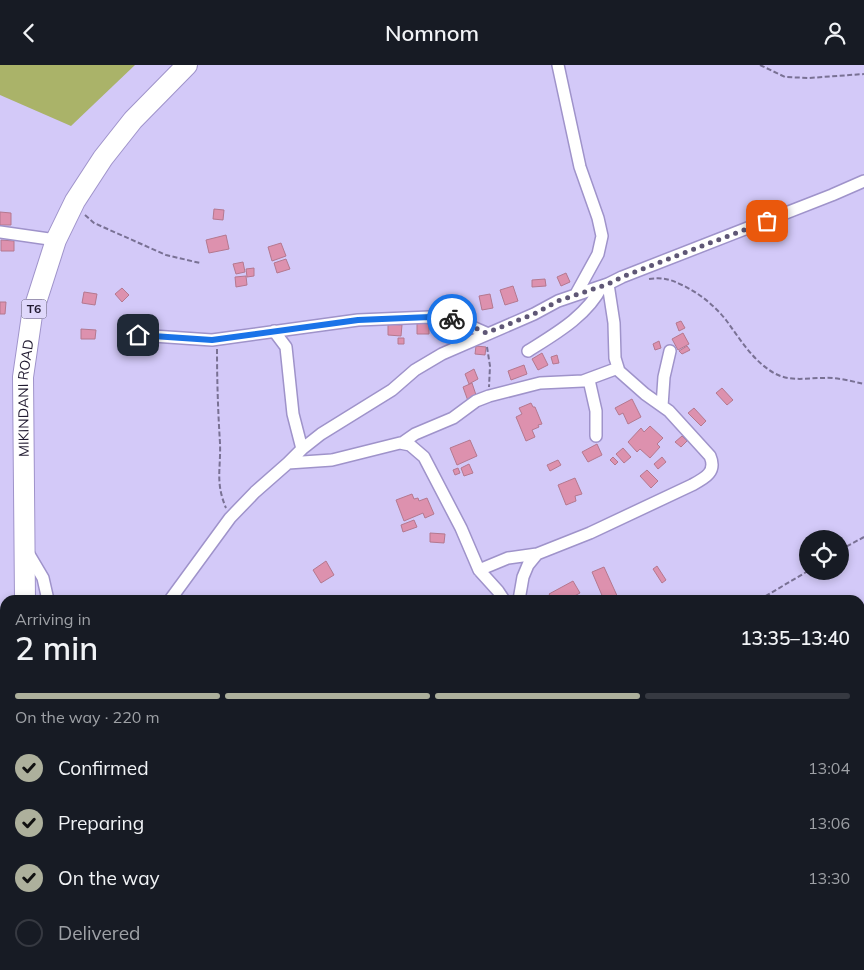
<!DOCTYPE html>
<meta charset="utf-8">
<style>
:root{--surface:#171b24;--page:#20242c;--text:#f1f3f6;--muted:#9ea1a6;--line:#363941;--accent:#adb09c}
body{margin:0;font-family:Mulish,sans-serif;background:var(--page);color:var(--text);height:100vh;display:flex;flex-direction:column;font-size:19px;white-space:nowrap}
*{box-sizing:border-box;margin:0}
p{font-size:16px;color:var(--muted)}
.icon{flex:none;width:28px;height:28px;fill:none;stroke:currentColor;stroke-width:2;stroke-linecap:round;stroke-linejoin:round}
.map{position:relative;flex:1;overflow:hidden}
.sheet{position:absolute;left:0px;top:530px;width:865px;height:375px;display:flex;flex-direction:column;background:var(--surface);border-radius:15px 15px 0 0;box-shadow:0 2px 8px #0003}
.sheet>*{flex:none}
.tools{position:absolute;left:799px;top:465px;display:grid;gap:10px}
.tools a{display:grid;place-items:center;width:50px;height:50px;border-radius:50%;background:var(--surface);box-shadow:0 2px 8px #0003;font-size:25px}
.pin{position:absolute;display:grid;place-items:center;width:42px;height:42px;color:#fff;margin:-21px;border-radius:10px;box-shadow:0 2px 8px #0006}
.courier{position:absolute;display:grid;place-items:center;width:50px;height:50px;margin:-25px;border:4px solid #1a73e8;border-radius:50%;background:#fff;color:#222;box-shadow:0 1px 6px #0007}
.headline em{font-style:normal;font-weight:600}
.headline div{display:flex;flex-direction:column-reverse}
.headline{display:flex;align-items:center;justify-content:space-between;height:85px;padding:0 15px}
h1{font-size:32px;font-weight:600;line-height:38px}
.bar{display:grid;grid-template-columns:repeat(4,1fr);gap:8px 5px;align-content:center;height:60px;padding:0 15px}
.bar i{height:6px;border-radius:4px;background:var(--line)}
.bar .selected{background:var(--accent)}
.bar p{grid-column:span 4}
ol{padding:0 15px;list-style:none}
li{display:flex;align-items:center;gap:15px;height:55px}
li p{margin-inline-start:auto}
li .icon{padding:5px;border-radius:50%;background:var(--accent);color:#111;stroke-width:4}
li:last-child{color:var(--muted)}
li i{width:28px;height:28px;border:2px solid var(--line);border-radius:50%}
header{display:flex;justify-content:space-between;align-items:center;height:65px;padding:0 15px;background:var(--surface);font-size:22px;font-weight:600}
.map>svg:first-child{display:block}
</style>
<header><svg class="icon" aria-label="back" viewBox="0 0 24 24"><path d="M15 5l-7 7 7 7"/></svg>Nomnom<svg class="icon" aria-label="person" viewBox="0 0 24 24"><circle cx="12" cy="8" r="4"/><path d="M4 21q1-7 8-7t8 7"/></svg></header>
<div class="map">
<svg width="864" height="905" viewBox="0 0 864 905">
<rect width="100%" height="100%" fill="#d3c9f8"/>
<path fill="#aab369" d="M0 0H135L71 61 0 30Z"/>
<path fill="#dd91ae" stroke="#b4788f" d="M214 144 224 145 223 155 213 154Z
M0 147 11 148V160H0Z
M226 170 229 184 209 188 206 175Z
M1 175 14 176V186H1Z
M281 178 286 191 272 196 268 182Z
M286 194 290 204 277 208 274 198Z
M243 197 245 207 236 209 233 199Z
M254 203V211L247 212 246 204Z
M566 208 570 217 561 221 557 212Z
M246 211 247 220 236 222 235 212Z
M545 214 546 221 532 222V215Z
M513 221 518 236 505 240 500 225Z
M122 223 129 230 122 237 115 229Z
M84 227 97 229 95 240 82 238Z
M490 229 493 243 482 245 479 231Z
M0 237H6L5 249H0Z
M417 256H429V269H417Z
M681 256 685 263 679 266 676 258Z
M388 259 402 260 401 271 388 270Z
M81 264 96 265 95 274H81Z
M683 268 689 279 678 285 672 274Z
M398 273H404V279H398Z
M659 276 661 283 655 285 653 279Z
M476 281 486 282 485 290 475 289Z
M687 281 690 285 682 289 679 286Z
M542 288 548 300 538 305 532 294Z
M557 290 559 298 553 299 551 292Z
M524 300 527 309 511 315 508 306Z
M474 304 478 314 469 319 465 309Z
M472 318 477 333 468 336 463 322Z
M722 323 733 335 727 340 716 328Z
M632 334 641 352 628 359 623 348 619 350 615 343Z
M531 338 533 342H535L542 359 538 360 539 362 532 365 535 372 526 376 516 352 522 349 519 343Z
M694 343 706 356 701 361 688 348Z
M650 361 663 373 657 379 660 382 650 393 640 384 637 387 628 377 641 363 644 367Z
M682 371 687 376 681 382 675 377Z
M470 375 477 391 457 400 450 383Z
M597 379 602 390 588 397 582 387Z
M623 383 631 392 624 398 616 389Z
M613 392 618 397 615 400 610 395Z
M662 392 666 397 658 404 654 399Z
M558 395 561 400 550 406 547 400Z
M469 399 473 408 464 411 461 403Z
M458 403 460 408 455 410 453 405Z
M647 405 658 416 651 423 640 411Z
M575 413 582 429 575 431 576 436 566 440 558 420Z
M412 429 414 434 418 433 419 436 427 433 434 449 425 453 423 448 404 456 396 435Z
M414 455 417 462 403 467 401 460Z
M430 468 445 469 444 478 430 477Z
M326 496 334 510 321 518 313 505Z
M657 501 666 515 662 518 653 504Z
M604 502 619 535H604L592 507Z
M573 516 580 528 567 535H553L549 529Z"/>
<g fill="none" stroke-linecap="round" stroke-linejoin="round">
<defs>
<path id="service" d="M318 900 320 905
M418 900 490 905"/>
<path id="minor" d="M558 0 580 102 598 153 602 171 598 189 576 229
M0 167 56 175
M274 266 286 282 293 349 302 384
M138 270 212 275 358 255 430 252 454 254 486 268
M528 286C555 269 587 251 602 221
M589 315 596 346V371
M662 341 664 312 670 286
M402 378 415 369 453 353 476 336 489 331 540 318 583 316 618 303
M288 398 332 395 400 378 410 380 424 392 461 463 479 505 498 526 504 535
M27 486 43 513 48 535
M479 505 508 493 537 489
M170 535 230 453 255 427 288 398 302 384 321 369 392 325 415 305 442 289 534 249 558 236 608 219 622 212 832 130 864 116
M519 535 523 512 528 500 537 489 590 468 692 420C705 413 717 407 710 391L669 346 645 329 619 306 615 293 614 258 608 219
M57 905V900
M503 905 505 900"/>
<g id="trunk">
<path id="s1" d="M25 535 23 312 32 250 56 175 75 136 103 93 133 55 187 0"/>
<path d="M31 900 32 905"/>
</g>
</defs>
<use href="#service" stroke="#9f93ca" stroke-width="8"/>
<use href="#minor" stroke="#9f93ca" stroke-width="14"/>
<use href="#trunk" stroke="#9f93ca" stroke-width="22"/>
<path stroke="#797194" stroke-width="2" stroke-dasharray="5 2.5" stroke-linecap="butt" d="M760 0 785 12 809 13 864 9
M85 150 94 158 166 190 200 198
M649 214C662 212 670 214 682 220 699 228 714 240 726 255 740 274 753 296 774 308 790 317 806 313 823 313 836 312 851 316 864 319
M487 282 490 301 489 322
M217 284C217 316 218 347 220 378 221 404 215 417 226 443
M840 485 864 472
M759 535 808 506"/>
<use href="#service" stroke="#fff" stroke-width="5.5"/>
<use href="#minor" stroke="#fff" stroke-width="11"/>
<use href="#trunk" stroke="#fff" stroke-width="20"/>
</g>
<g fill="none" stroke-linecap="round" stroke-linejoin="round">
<path stroke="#5f5776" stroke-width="5" stroke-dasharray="0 9" d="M452 254 463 257 486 268 534 249 558 236 608 219 622 212 767 156"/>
<path stroke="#1a73e8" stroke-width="6" d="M138 270 212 275 358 255 430 252 452 254"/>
</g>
<g text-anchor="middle" stroke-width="4" stroke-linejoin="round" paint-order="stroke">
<rect fill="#dfd8fb" stroke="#59536d" stroke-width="1" x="21.5" y="234.5" width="25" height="19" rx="4"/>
<g font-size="12" font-weight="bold" fill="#201a30">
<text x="34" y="248">T6</text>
</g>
<g font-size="14" fill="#201a30" stroke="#dfd8fb">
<text dy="5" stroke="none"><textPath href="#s1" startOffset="202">MIKINDANI ROAD</textPath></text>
</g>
</g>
</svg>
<div class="tools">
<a><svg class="icon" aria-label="locate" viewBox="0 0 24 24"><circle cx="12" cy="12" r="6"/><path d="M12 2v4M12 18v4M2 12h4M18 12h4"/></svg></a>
</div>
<div class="pin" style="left:767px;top:156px;background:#ea580c"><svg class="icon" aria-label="bag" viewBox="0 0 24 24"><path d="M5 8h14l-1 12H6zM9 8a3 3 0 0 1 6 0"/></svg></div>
<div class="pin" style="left:138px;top:270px;background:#1f2937"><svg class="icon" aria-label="home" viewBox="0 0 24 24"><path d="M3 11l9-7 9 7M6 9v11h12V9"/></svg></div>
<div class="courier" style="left:452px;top:254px"><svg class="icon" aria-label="bike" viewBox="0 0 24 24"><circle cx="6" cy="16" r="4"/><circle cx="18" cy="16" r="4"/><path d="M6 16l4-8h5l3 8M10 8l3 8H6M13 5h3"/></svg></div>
<section class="sheet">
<div class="headline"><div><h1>2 min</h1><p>Arriving in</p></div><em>13:35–13:40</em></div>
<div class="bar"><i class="selected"></i><i class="selected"></i><i class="selected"></i><i></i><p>On the way · 220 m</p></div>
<ol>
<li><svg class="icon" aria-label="check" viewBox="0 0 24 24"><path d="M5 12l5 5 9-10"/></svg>Confirmed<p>13:04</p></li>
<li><svg class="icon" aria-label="check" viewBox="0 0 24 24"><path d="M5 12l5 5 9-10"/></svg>Preparing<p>13:06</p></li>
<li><svg class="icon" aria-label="check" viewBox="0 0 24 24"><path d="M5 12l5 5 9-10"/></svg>On the way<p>13:30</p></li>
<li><i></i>Delivered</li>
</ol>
</section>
</div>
